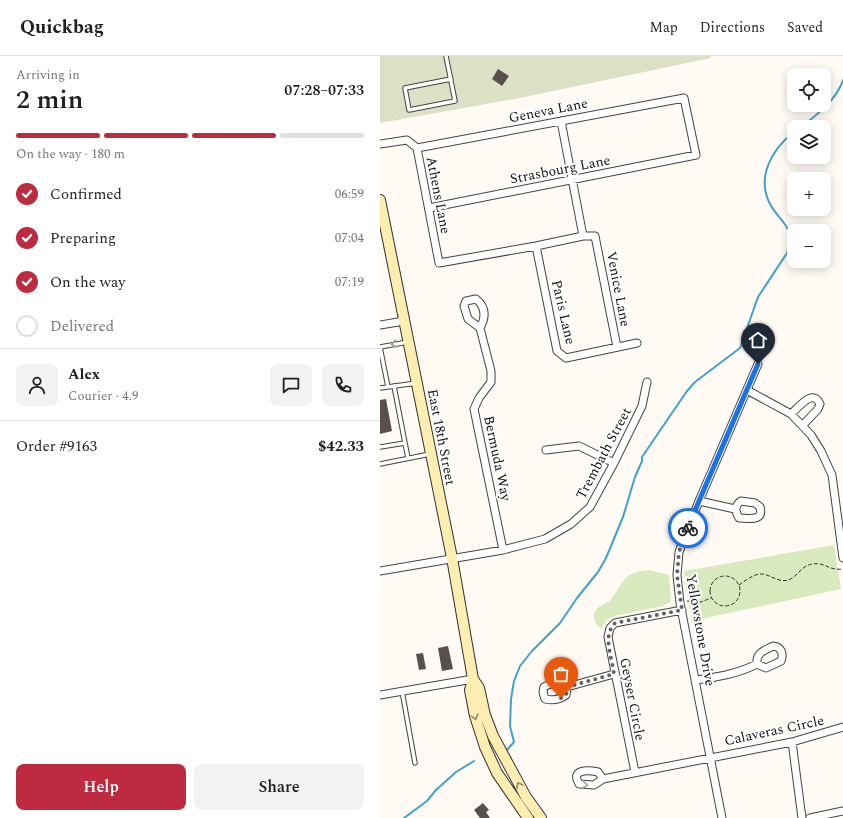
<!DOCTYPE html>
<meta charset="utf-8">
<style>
:root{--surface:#fff;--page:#f2f2f2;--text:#202124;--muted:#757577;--line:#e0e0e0;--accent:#be2b40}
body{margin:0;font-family:Spectral,serif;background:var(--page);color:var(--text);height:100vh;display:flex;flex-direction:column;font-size:15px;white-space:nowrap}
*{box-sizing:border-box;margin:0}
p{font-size:13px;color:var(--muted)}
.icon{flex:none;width:22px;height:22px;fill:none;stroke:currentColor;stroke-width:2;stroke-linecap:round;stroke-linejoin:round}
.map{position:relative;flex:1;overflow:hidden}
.sheet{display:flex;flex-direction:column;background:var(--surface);width:380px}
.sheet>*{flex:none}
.tools{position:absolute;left:407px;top:12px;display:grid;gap:8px}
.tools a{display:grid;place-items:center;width:44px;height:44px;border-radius:8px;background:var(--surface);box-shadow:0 2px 10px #0003;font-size:20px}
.pin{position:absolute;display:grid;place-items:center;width:34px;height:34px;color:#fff;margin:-41px -17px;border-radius:50% 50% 50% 0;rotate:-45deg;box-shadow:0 0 4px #0007}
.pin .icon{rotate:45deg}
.courier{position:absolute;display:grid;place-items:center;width:40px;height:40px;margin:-20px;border:3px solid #1a73e8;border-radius:50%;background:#fff;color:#222;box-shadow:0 1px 5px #0007}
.overview em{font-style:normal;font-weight:600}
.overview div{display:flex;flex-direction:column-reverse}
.overview{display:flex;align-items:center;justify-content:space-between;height:68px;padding:0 16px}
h1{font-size:26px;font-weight:600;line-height:30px}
.bar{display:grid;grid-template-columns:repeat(4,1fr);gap:6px 4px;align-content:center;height:48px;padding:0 16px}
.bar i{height:5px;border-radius:3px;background:var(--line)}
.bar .active{background:var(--accent)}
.bar p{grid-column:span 4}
.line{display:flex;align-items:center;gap:10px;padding:0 16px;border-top:1px solid var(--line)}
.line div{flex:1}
.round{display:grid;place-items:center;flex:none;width:42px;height:42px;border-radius:8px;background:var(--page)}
ol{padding:0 16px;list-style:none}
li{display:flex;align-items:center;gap:12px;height:44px}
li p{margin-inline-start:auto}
li .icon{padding:4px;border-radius:50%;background:var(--accent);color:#fff;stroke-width:4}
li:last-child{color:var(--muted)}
li i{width:22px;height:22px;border:2px solid var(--line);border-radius:50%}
.primary-button{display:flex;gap:8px;margin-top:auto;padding:8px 16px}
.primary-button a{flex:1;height:46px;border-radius:8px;background:var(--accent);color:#fff;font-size:16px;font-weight:600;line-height:46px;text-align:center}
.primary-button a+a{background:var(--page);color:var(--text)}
header{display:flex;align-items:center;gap:24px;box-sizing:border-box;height:56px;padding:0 20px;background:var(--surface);border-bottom:1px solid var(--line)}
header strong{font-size:19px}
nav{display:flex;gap:22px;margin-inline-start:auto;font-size:14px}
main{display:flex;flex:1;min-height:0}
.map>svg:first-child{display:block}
</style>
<header>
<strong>Quickbag</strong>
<nav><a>Map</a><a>Directions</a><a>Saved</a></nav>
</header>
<main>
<section class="sheet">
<div class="overview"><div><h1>2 min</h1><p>Arriving in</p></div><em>07:28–07:33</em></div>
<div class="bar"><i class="active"></i><i class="active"></i><i class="active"></i><i></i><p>On the way · 180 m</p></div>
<ol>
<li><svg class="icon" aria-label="check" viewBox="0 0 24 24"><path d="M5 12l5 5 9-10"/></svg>Confirmed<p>06:59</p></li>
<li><svg class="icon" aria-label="check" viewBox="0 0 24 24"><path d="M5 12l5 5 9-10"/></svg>Preparing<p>07:04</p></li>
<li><svg class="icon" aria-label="check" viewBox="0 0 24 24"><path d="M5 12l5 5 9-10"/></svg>On the way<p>07:19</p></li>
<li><i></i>Delivered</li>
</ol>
<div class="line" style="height:72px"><a class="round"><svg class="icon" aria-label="person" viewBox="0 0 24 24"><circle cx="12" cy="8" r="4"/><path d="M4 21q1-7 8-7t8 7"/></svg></a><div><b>Alex</b><p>Courier · 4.9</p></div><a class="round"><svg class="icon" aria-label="chat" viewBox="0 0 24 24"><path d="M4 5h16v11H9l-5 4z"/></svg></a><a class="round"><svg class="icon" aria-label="phone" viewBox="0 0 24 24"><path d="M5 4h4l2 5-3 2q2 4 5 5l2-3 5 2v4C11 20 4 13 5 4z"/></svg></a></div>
<div class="line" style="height:52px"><div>Order #9163</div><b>$42.33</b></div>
<div class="primary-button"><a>Help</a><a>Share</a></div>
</section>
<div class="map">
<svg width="463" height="762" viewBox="0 0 463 762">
<rect width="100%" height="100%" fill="#fffbf4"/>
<path fill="#d8e9bd" d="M454 489 461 533 312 565 305 527 304 515Z
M269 514 289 519 291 543 290 546 283 550 234 560 227 564 221 572H220C213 566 211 557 219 551 223 548 229 547 232 542 245 524 244 516 269 514Z"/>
<path fill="#dbe1c4" d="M0 0H331V2L140 42 0 67Z"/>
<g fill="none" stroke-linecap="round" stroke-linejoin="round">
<path stroke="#42a1ca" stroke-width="2" d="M421 71C437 59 457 43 463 24
M127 694 134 686 130 670 131 643 134 625 140 610 152 595 180 567 197 542 218 516 226 502 243 461 255 421 262 405V401L307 335 315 326 360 292 378 241 407 197C416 170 401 168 390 148 376 121 392 93 414 76
M24 762 47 745 56 734 76 716 94 705"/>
</g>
<path fill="#59504d" d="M118 13 129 20 122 30 112 23Z
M6 343 12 375 0 378V344Z
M68 590 73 613 62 615 58 592Z
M43 597 46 613 39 614 36 598Z
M103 747 109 754 106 756 110 762H100L94 754Z"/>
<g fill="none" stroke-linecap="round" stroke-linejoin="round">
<defs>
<path id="service" d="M66 0 75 45 29 54 25 32 71 23
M0 291 8 331
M0 291 28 286
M0 332 37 327
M25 387 28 402
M0 391 25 387 14 330
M0 408 50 398
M22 635 35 707"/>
<path id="minor" d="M181 65 203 180
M0 88 27 84 37 92 59 207 156 190 203 180H215L237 291
M37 92 304 42 316 99 49 152
M156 190 177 295 186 302 257 287
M0 269 24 265
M100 272 88 263 84 250 86 245 96 243C106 251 106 261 100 272L111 315V326L99 342 94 353 123 494
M367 334 411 358 431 379 441 395 452 419 463 502
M411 358C419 351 433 332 440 348L438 353 423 369
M166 394 199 390 234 407
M319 445 355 453
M361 445 375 447 380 451C384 466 369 462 359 462 355 455 354 450 361 445Z
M0 515 123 494 165 483 191 468 210 451 234 407 262 350 267 326
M393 590C401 591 404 597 401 605L386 612 377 608C376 596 384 595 393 590Z
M316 624C338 621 357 618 377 608
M187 631 186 639C179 644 173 645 165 643L163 636 164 631C173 626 178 626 187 631L234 618
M0 639 93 623
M412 686 422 762
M255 716 228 581 230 572 235 567 302 554
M223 723 218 716C208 714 190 713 199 728L214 729 223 723 412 686 463 671
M342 762 300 547 297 519 299 496 319 445 378 308
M430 762 463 755"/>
<path id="secondary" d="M0 144 72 502 93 623 99 632 105 659 113 680 146 741 161 762
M93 623 90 634 95 660 105 691 117 717 148 762"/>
</defs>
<use href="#service" stroke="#434343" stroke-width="5.5"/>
<use href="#minor" stroke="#434343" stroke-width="9"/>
<use href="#secondary" stroke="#323232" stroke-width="12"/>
<path stroke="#323232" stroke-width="1" stroke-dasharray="4 2" stroke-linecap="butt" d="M330 535a15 15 0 1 1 30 0a15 15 0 1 1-30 0Z
M359 529C365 525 373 518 381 518 390 518 398 527 408 524 418 521 421 509 433 508 445 506 449 515 463 513
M307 545 321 546 331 542"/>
<use href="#service" stroke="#fff" stroke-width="3.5"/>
<use href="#minor" stroke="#fff" stroke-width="7"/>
<use href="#secondary" stroke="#fcedb1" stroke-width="10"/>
</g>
<defs><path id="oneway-chevron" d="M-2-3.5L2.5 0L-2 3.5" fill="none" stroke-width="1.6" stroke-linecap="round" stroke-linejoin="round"/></defs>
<g stroke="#9f9f9f">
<use href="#oneway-chevron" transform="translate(14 288) rotate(168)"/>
<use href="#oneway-chevron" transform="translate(205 729) rotate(7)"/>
</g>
<g stroke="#928a69">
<use href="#oneway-chevron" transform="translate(95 661) rotate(75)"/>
<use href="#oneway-chevron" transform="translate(139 729) rotate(-120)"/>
</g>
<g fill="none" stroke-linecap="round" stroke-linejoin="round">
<path stroke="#646260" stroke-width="4" stroke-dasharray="0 7.2" d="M181 642 186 639 187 631 234 618C232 601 222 580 235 567L302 554 297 519 299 496 308 472"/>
<path stroke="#1a73e8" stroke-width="5" d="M308 472 319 445 378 308"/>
</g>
<g text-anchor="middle" stroke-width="4" stroke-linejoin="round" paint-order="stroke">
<g font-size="14" fill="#101010" stroke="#fff">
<text transform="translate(168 54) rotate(-11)" y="5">Geneva Lane</text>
<text transform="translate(180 113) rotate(-11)" y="5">Strasbourg Lane</text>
<text transform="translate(59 139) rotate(79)" y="5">Athens Lane</text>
<text transform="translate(239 233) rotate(79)" y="5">Venice Lane</text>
<text transform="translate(184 256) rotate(77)" y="5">Paris Lane</text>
<text transform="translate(62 381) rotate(79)" y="5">East 18th Street</text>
<text transform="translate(223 397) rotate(-62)" y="5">Trembath Street</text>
<text transform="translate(118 402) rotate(78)" y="5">Bermuda Way</text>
<text transform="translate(321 574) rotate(80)" y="5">Yellowstone Drive</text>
<text transform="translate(253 643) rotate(79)" y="5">Geyser Circle</text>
<text transform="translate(394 674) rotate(-12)" y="5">Calaveras Circle</text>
</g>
</g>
</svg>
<div class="tools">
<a><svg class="icon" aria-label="locate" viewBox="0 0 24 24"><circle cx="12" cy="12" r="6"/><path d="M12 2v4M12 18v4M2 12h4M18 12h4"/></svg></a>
<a><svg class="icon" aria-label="layers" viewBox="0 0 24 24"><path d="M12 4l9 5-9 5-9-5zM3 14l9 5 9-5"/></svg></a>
<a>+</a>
<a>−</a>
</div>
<div class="pin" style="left:181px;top:642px;background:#ea580c"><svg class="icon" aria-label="bag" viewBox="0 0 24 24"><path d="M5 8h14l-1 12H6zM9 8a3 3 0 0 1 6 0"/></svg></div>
<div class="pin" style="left:378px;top:308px;background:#1f2937"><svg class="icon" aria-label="home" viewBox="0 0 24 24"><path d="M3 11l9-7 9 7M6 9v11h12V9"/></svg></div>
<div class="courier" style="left:308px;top:472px"><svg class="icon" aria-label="bike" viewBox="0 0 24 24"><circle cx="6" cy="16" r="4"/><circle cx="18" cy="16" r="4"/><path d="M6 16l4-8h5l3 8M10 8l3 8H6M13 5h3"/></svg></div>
</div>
</main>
